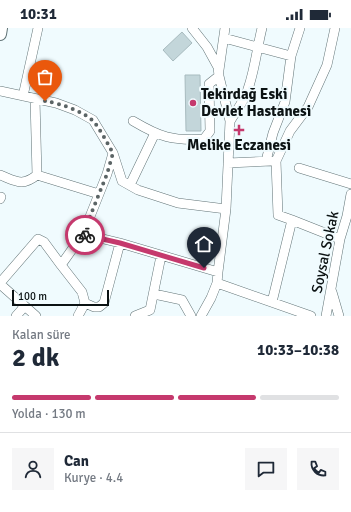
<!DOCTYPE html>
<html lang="tr">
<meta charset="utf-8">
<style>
:root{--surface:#fff;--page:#f6f6f7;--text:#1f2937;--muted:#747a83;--line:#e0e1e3;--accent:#c5396d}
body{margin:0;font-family:Signika,sans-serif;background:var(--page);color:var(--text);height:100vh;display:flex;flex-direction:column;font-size:15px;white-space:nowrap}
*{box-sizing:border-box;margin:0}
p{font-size:13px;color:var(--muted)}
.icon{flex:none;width:22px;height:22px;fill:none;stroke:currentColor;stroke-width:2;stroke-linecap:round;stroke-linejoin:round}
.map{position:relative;height:288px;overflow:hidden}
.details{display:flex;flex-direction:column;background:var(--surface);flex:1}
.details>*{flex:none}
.scale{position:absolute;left:12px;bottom:10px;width:97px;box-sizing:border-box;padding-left:4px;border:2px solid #0b1213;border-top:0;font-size:11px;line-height:14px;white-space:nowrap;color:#0b1213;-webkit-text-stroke:3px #f0fbfe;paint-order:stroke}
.pin{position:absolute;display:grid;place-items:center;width:34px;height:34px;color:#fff;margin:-41px -17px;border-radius:50% 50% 50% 0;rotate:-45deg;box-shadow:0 0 4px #0007}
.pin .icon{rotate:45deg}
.courier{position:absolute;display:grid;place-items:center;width:40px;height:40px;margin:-20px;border:3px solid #c5396d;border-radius:50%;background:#fff;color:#222;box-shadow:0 1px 5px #0007}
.overview em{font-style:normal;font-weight:700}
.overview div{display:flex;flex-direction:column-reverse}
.overview{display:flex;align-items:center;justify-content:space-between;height:68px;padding:0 12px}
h1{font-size:26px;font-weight:700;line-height:30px}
.bar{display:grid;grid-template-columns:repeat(4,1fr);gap:6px 4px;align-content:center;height:48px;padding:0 12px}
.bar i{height:5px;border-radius:3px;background:var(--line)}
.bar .on{background:var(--accent)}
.bar p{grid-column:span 4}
.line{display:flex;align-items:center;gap:10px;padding:0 12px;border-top:1px solid var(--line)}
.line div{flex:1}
.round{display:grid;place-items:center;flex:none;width:42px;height:42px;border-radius:0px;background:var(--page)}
.status{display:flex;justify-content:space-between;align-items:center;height:28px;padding:0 20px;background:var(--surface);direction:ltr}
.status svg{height:11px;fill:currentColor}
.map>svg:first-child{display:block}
</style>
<div class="status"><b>10:31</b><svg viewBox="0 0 49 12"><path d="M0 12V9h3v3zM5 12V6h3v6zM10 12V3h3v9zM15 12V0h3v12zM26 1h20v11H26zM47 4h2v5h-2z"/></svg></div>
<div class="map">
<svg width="351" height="288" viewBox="0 0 351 288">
<rect width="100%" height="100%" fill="#f0fbfe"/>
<path fill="#c3d6da" stroke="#a8bbbf" d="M182 4 192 15 173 33 163 22Z
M185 47H200L201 103H186Z"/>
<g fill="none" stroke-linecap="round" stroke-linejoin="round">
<defs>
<path id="minor" d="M192 0 207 19 218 39 219 48 230 93 226 181 218 244 217 255 211 270 201 288
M224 10 291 28
M219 42 225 0
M0 63 56 75 75 82 93 92 113 125 107 146 83 206 61 237 82 264 85 275 78 288
M23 68 38 0
M35 71 37 147
M133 93C160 109 172 113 204 111L210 103 209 56 219 48
M230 93C236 83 245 72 248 61 255 41 257 20 262 0
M113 125 122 153 138 162 178 175 226 181
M266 133 273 105 285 74 291 28 300 0
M228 135 271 133
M299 140 351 156
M0 147C16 153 22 159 37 147L99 166
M130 157 155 105
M0 171 1 169
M292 192 340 211
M83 206 120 215 218 244
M0 255 38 211 44 214 61 237
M217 255 311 288
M0 256 36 288
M332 264 339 288
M154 266 182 272 191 288
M272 274 292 192 278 187 276 133 290 103 308 79 327 37 335 0
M85 275 94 279H99L104 275 120 215
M16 288 24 279
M135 288 150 282 161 228
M326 288 340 211 347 188 351 166"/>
<path id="major" d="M0 6 1 0"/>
</defs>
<use href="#minor" stroke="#627477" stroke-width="10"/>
<use href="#major" stroke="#627477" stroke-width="14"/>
<use href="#minor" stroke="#fff" stroke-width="9"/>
<use href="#major" stroke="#fff" stroke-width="12"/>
</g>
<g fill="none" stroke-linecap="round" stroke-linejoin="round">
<path stroke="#5b6465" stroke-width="4" stroke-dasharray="0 7.2" d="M45 73C59 75 82 83 92 92 99 98 108 117 113 125L107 146 83 206 85 207"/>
<path stroke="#c5396d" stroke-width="5" d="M85 207 120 215 204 240"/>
</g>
<g fill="#c5396d" stroke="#f0fbfe" stroke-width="1.5">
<circle cx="193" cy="75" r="4"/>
<path d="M237 96h4v4h4v4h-4v4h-4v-4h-4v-4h4z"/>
</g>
<g text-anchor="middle" stroke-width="4" stroke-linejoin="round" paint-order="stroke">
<g font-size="15" font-weight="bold" fill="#0b1213" stroke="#f0fbfe" text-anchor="start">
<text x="201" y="71">Tekirdağ Eski<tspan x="201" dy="17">Devlet Hastanesi</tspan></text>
<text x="239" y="122" text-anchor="middle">Melike Eczanesi</text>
</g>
<g font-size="15" fill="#0b1213" stroke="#f0fbfe">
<text transform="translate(325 224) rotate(-78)" y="5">Soysal Sokak</text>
</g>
</g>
</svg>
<div class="scale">100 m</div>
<div class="pin" style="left:45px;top:73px;background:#ea580c"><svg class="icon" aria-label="bag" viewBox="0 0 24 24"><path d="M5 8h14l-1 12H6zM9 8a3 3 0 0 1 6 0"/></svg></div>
<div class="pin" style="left:204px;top:240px;background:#1f2937"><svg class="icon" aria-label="home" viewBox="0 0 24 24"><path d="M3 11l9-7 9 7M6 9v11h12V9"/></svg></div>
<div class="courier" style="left:85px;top:207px"><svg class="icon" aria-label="bike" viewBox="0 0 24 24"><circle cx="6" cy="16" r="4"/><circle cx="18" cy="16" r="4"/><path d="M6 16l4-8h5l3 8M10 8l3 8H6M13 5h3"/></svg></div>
</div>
<section class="details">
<div class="overview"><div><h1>2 dk</h1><p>Kalan süre</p></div><em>10:33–10:38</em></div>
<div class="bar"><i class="on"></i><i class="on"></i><i class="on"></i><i></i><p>Yolda · 130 m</p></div>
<div class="line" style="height:72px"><a class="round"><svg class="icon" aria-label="person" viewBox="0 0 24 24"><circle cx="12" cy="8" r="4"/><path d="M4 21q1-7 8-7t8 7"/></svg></a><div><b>Can</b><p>Kurye · 4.4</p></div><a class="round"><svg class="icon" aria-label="chat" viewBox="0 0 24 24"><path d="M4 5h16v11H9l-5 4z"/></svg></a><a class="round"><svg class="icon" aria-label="phone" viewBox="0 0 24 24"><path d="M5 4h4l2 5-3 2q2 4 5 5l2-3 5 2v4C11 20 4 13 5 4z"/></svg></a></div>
</section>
